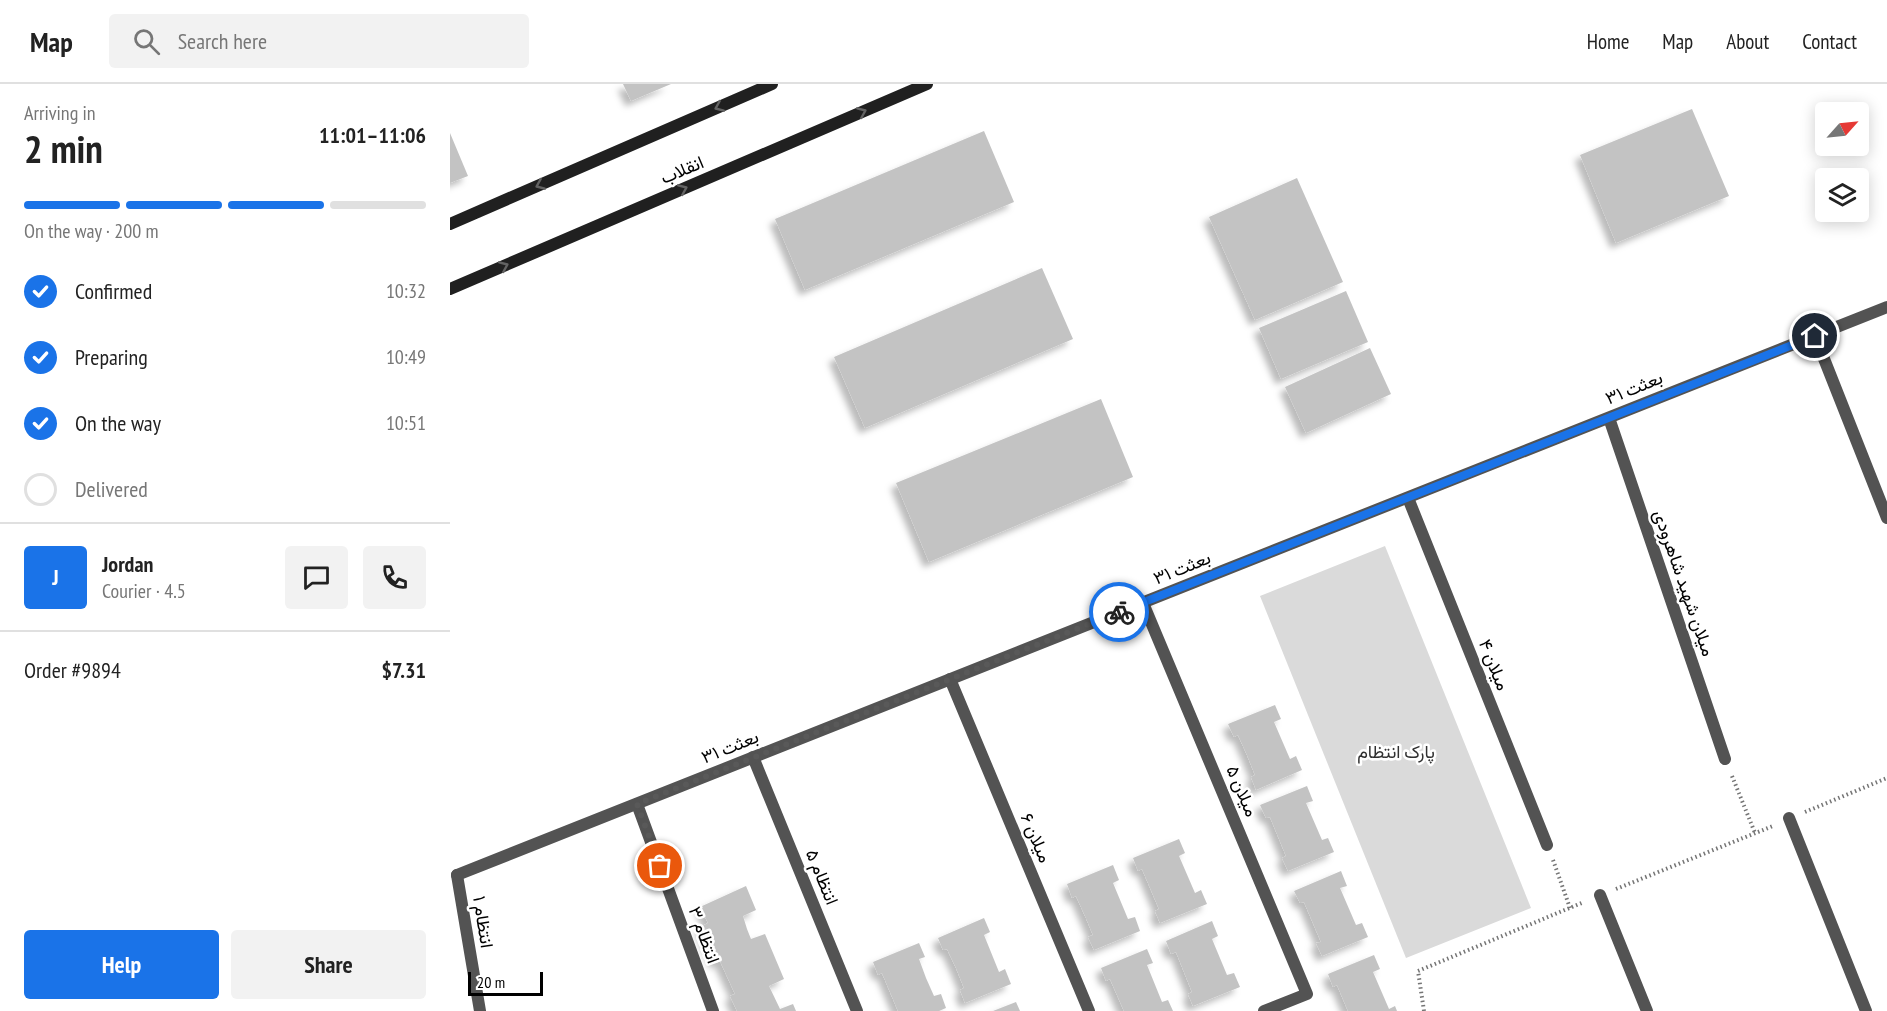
<!DOCTYPE html>
<meta charset="utf-8">
<style>
:root{--surface:#fff;--page:#f2f2f2;--text:#222;--muted:#767676;--line:#e0e0e0;--accent:#1a73e8}
body{margin:0;font-family:"PT Sans Narrow",Vazirmatn,sans-serif;background:var(--page);color:var(--text);height:100vh;display:flex;flex-direction:column;font-size:22px;white-space:nowrap}
*{box-sizing:border-box;margin:0}
p{font-size:20px;color:var(--muted)}
.icon{flex:none;width:33px;height:33px;fill:none;stroke:currentColor;stroke-width:2;stroke-linecap:round;stroke-linejoin:round}
.map{position:relative;flex:1;overflow:hidden}
.sheet{display:flex;flex-direction:column;background:var(--surface);width:450px}
.sheet>*{flex:none}
.needle{width:39px;rotate:63deg}
.controls{position:absolute;left:1365px;top:18px;display:grid;gap:12px}
.controls a{display:grid;place-items:center;width:54px;height:54px;border-radius:6px;background:var(--surface);box-shadow:0 3px 15px #0003;font-size:30px}
.scale{position:absolute;left:18px;bottom:15px;width:75px;box-sizing:border-box;padding-left:6px;border:3px solid #000;border-top:0;font-size:16px;line-height:21px;white-space:nowrap;color:#000;-webkit-text-stroke:4px #fff;paint-order:stroke}
.pin{position:absolute;display:grid;place-items:center;width:51px;height:51px;color:#fff;margin:-26px;border:3px solid #fff;border-radius:50%;box-shadow:0 2px 6px #0007}
.courier{position:absolute;display:grid;place-items:center;width:60px;height:60px;margin:-30px;border:4px solid #1a73e8;border-radius:50%;background:#fff;color:#222;box-shadow:0 2px 8px #0007}
.headline em{font-style:normal;font-weight:600}
.headline div{display:flex;flex-direction:column-reverse}
.headline{display:flex;align-items:center;justify-content:space-between;height:102px;padding:0 24px}
h1{font-size:39px;font-weight:600;line-height:45px}
.bar{display:grid;grid-template-columns:repeat(4,1fr);gap:9px 6px;align-content:center;height:72px;padding:0 24px}
.bar i{height:8px;border-radius:4px;background:var(--line)}
.bar .current{background:var(--accent)}
.bar p{grid-column:span 4}
.line{display:flex;align-items:center;gap:15px;padding:0 24px;border-top:2px solid var(--line)}
.line div{flex:1}
.round{display:grid;place-items:center;flex:none;width:63px;height:63px;border-radius:6px;background:var(--page)}
ol{padding:0 24px;list-style:none}
li{display:flex;align-items:center;gap:18px;height:66px}
li p{margin-inline-start:auto}
li .icon{padding:6px;border-radius:50%;background:var(--accent);color:#fff;stroke-width:4}
li:last-child{color:var(--muted)}
li i{width:33px;height:33px;border:3px solid var(--line);border-radius:50%}
.cta{display:flex;gap:12px;margin-top:auto;padding:12px 24px}
.cta a{flex:1;height:69px;border-radius:6px;background:var(--accent);color:#fff;font-size:24px;font-weight:600;line-height:69px;text-align:center}
.cta a+a{background:var(--page);color:var(--text)}
header{display:flex;align-items:center;gap:36px;box-sizing:border-box;height:84px;padding:0 30px;background:var(--surface);border-bottom:2px solid var(--line)}
header strong{font-size:28px}
nav{display:flex;gap:33px;margin-inline-start:auto;font-size:21px}
.search{width:420px;height:54px;background:var(--page);display:flex;align-items:center;gap:15px;box-sizing:border-box;padding:0 21px;border-radius:6px;color:var(--muted);font-size:22px}
main{display:flex;flex:1;min-height:0}
.map>svg:first-child{display:block}
</style>
<header>
<strong>Map</strong>
<div class="search"><svg class="icon" aria-label="search" viewBox="0 0 24 24"><circle cx="10" cy="10" r="6"/><path d="M15 15l6 6"/></svg>Search here</div>
<nav><a>Home</a><a>Map</a><a>About</a><a>Contact</a></nav>
</header>
<main>
<section class="sheet">
<div class="headline"><div><h1>2 min</h1><p>Arriving in</p></div><em>11:01–11:06</em></div>
<div class="bar"><i class="current"></i><i class="current"></i><i class="current"></i><i></i><p>On the way · 200 m</p></div>
<ol>
<li><svg class="icon" aria-label="check" viewBox="0 0 24 24"><path d="M5 12l5 5 9-10"/></svg>Confirmed<p>10:32</p></li>
<li><svg class="icon" aria-label="check" viewBox="0 0 24 24"><path d="M5 12l5 5 9-10"/></svg>Preparing<p>10:49</p></li>
<li><svg class="icon" aria-label="check" viewBox="0 0 24 24"><path d="M5 12l5 5 9-10"/></svg>On the way<p>10:51</p></li>
<li><i></i>Delivered</li>
</ol>
<div class="line" style="height:108px"><b class="round" style="background:var(--accent);color:#fff">J</b><div><b>Jordan</b><p>Courier · 4.5</p></div><a class="round"><svg class="icon" aria-label="chat" viewBox="0 0 24 24"><path d="M4 5h16v11H9l-5 4z"/></svg></a><a class="round"><svg class="icon" aria-label="phone" viewBox="0 0 24 24"><path d="M5 4h4l2 5-3 2q2 4 5 5l2-3 5 2v4C11 20 4 13 5 4z"/></svg></a></div>
<div class="line" style="height:78px"><div>Order #9894</div><b>$7.31</b></div>
<div class="cta"><a>Help</a><a>Share</a></div>
</section>
<div class="map">
<svg width="1437" height="927" viewBox="0 0 1437 927">
<defs>
<filter id="shadow"><feDropShadow dx="-5.5" dy="5.5" stdDeviation="3" flood-color="#0004"/></filter>
</defs>
<rect width="100%" height="100%" fill="#fff"/>
<path fill="#dadada" d="M935 462 1081 824 956 874 810 512Z"/>
<path fill="#c3c3c3" filter="url(#shadow)" d="M173 0H221L181 17Z
M1242 25 1279 112 1166 159 1130 71Z
M534 47 564 118 355 206 325 135Z
M0 49 18 92 0 99Z
M847 94 893 198 805 236 759 133Z
M592 184 623 255 415 344 384 273Z
M896 207 918 258 831 295 809 244Z
M920 264 941 310 856 349 835 303Z
M651 315 683 393 479 478 446 399Z
M825 621 831 635 824 638 840 675 846 672 852 686 806 706 801 693 805 691 797 671 788 651 784 653 778 640Z
M857 702 863 717 856 719 872 756 878 754 884 768 838 787 832 774 836 772 820 733 816 734 810 721Z
M729 755 735 769 729 772 745 809 751 806 757 820 710 839 705 827 709 825 692 785 688 787 683 774Z
M663 781 669 796 663 799 678 835 685 833 690 847 644 866 638 853 643 851 635 832 626 812 622 814 617 800Z
M891 787 897 802 890 804 906 841 912 839 918 853 872 872 866 859 871 858 854 818 850 819 844 807Z
M296 802 306 826 293 832 297 845 301 855 315 850 334 895 319 902 330 925 343 920 346 927H287L280 912 285 910 270 877 265 879 250 843 258 839 250 823Z
M534 834 540 848 534 851 549 888 555 885 561 900 515 919 510 906 514 904 506 884 497 865 493 866 488 854Z
M762 837 768 852 762 855 777 891 784 889 790 903 743 922 738 910 742 908 726 868 721 870 716 857Z
M469 859 475 873 469 875 476 894 484 912 491 910 496 924 489 927H448L432 889 428 891 423 878Z
M697 865 703 879 697 881 712 918 718 916 723 927H674L660 895 656 897 651 884Z
M924 871 930 885 923 888 939 925 945 922 947 927H898L887 901 883 903 878 890Z
M566 918 570 927H543Z"/>
<g fill="none" stroke-linecap="round" stroke-linejoin="round">
<path stroke="#757575" stroke-width="4" stroke-dasharray="1.5 3" stroke-linecap="butt" d="M1282 692 1305 749
M1355 728 1437 694
M1103 776 1120 824
M1166 805 1323 742
M974 927 968 887 1134 818"/>
<path stroke="#535353" stroke-width="12" d="M1365 252 1437 434
M1159 334 1275 675
M958 414 1097 761
M693 519 857 910 814 927
M500 595 639 927
M303 673 407 927
M187 720 263 927
M1339 734 1416 927
M7 791 30 927
M1150 811 1197 927"/>
<path stroke="#535353" stroke-width="12" d="M7 791 1437 223"/>
<path stroke="#202020" stroke-width="12" d="M0 140 322 0
M0 205 477 0"/>
</g>
<defs><path id="oneway-chevron" d="M-2-3.5L2.5 0L-2 3.5" fill="none" stroke-width="1.6" stroke-linecap="round" stroke-linejoin="round" transform="scale(1.5)"/></defs>
<g stroke="#636363">
<use href="#oneway-chevron" transform="translate(269 23) rotate(157)"/>
<use href="#oneway-chevron" transform="translate(412 28) rotate(-23)"/>
<use href="#oneway-chevron" transform="translate(90 101) rotate(157)"/>
<use href="#oneway-chevron" transform="translate(233 105) rotate(-23)"/>
<use href="#oneway-chevron" transform="translate(54 182) rotate(-23)"/>
</g>
<g fill="none" stroke-linecap="round" stroke-linejoin="round">
<path stroke="#595959" stroke-width="6" stroke-dasharray="0 10.8" d="M210 782 187 720 669 528"/>
<path stroke="#1a73e8" stroke-width="8" d="M669 528 1365 252"/>
</g>
<g text-anchor="middle" stroke-width="5" stroke-linejoin="round" paint-order="stroke">
<g font-size="18" fill="#000" stroke="#fff">
<text transform="translate(232 86) rotate(-23)" y="6">انقلاب</text>
<text transform="translate(1184 304) rotate(-22)" y="6">بعثت ۳۱</text>
<text transform="translate(732 484) rotate(-22)" y="6">بعثت ۳۱</text>
<text transform="translate(1234 499) rotate(71)" y="6">میلان شهید شاهرودی</text>
<text transform="translate(1044 581) rotate(68)" y="6">میلان ۴</text>
<text transform="translate(280 663) rotate(-22)" y="6">بعثت ۳۱</text>
<text transform="translate(792 707) rotate(67)" y="6">میلان ۵</text>
<text transform="translate(586 754) rotate(67)" y="6">میلان ۶</text>
<text transform="translate(372 793) rotate(68)" y="6">انتظام ۵</text>
<text transform="translate(33 838) rotate(81)" y="6">انتظام ۱</text>
<text transform="translate(254 851) rotate(70)" y="6">انتظام ۳</text>
</g>
<g font-size="18" fill="#313131" stroke="#fff">
<text x="946" y="674">پارک انتظام</text>
</g>
</g>
</svg>
<div class="controls">
<a><svg class="needle" viewBox="-14 -14 28 28"><path d="M0-13l5 13h-10z" fill="#e53935"/><path d="M0 13l5-13h-10z" fill="#767676"/></svg></a>
<a><svg class="icon" aria-label="layers" viewBox="0 0 24 24"><path d="M12 4l9 5-9 5-9-5zM3 14l9 5 9-5"/></svg></a>
</div>
<div class="scale">20 m</div>
<div class="pin" style="left:210px;top:782px;background:#ea580c"><svg class="icon" aria-label="bag" viewBox="0 0 24 24"><path d="M5 8h14l-1 12H6zM9 8a3 3 0 0 1 6 0"/></svg></div>
<div class="pin" style="left:1365px;top:252px;background:#1f2937"><svg class="icon" aria-label="home" viewBox="0 0 24 24"><path d="M3 11l9-7 9 7M6 9v11h12V9"/></svg></div>
<div class="courier" style="left:669px;top:528px"><svg class="icon" aria-label="bike" viewBox="0 0 24 24"><circle cx="6" cy="16" r="4"/><circle cx="18" cy="16" r="4"/><path d="M6 16l4-8h5l3 8M10 8l3 8H6M13 5h3"/></svg></div>
</div>
</main>
